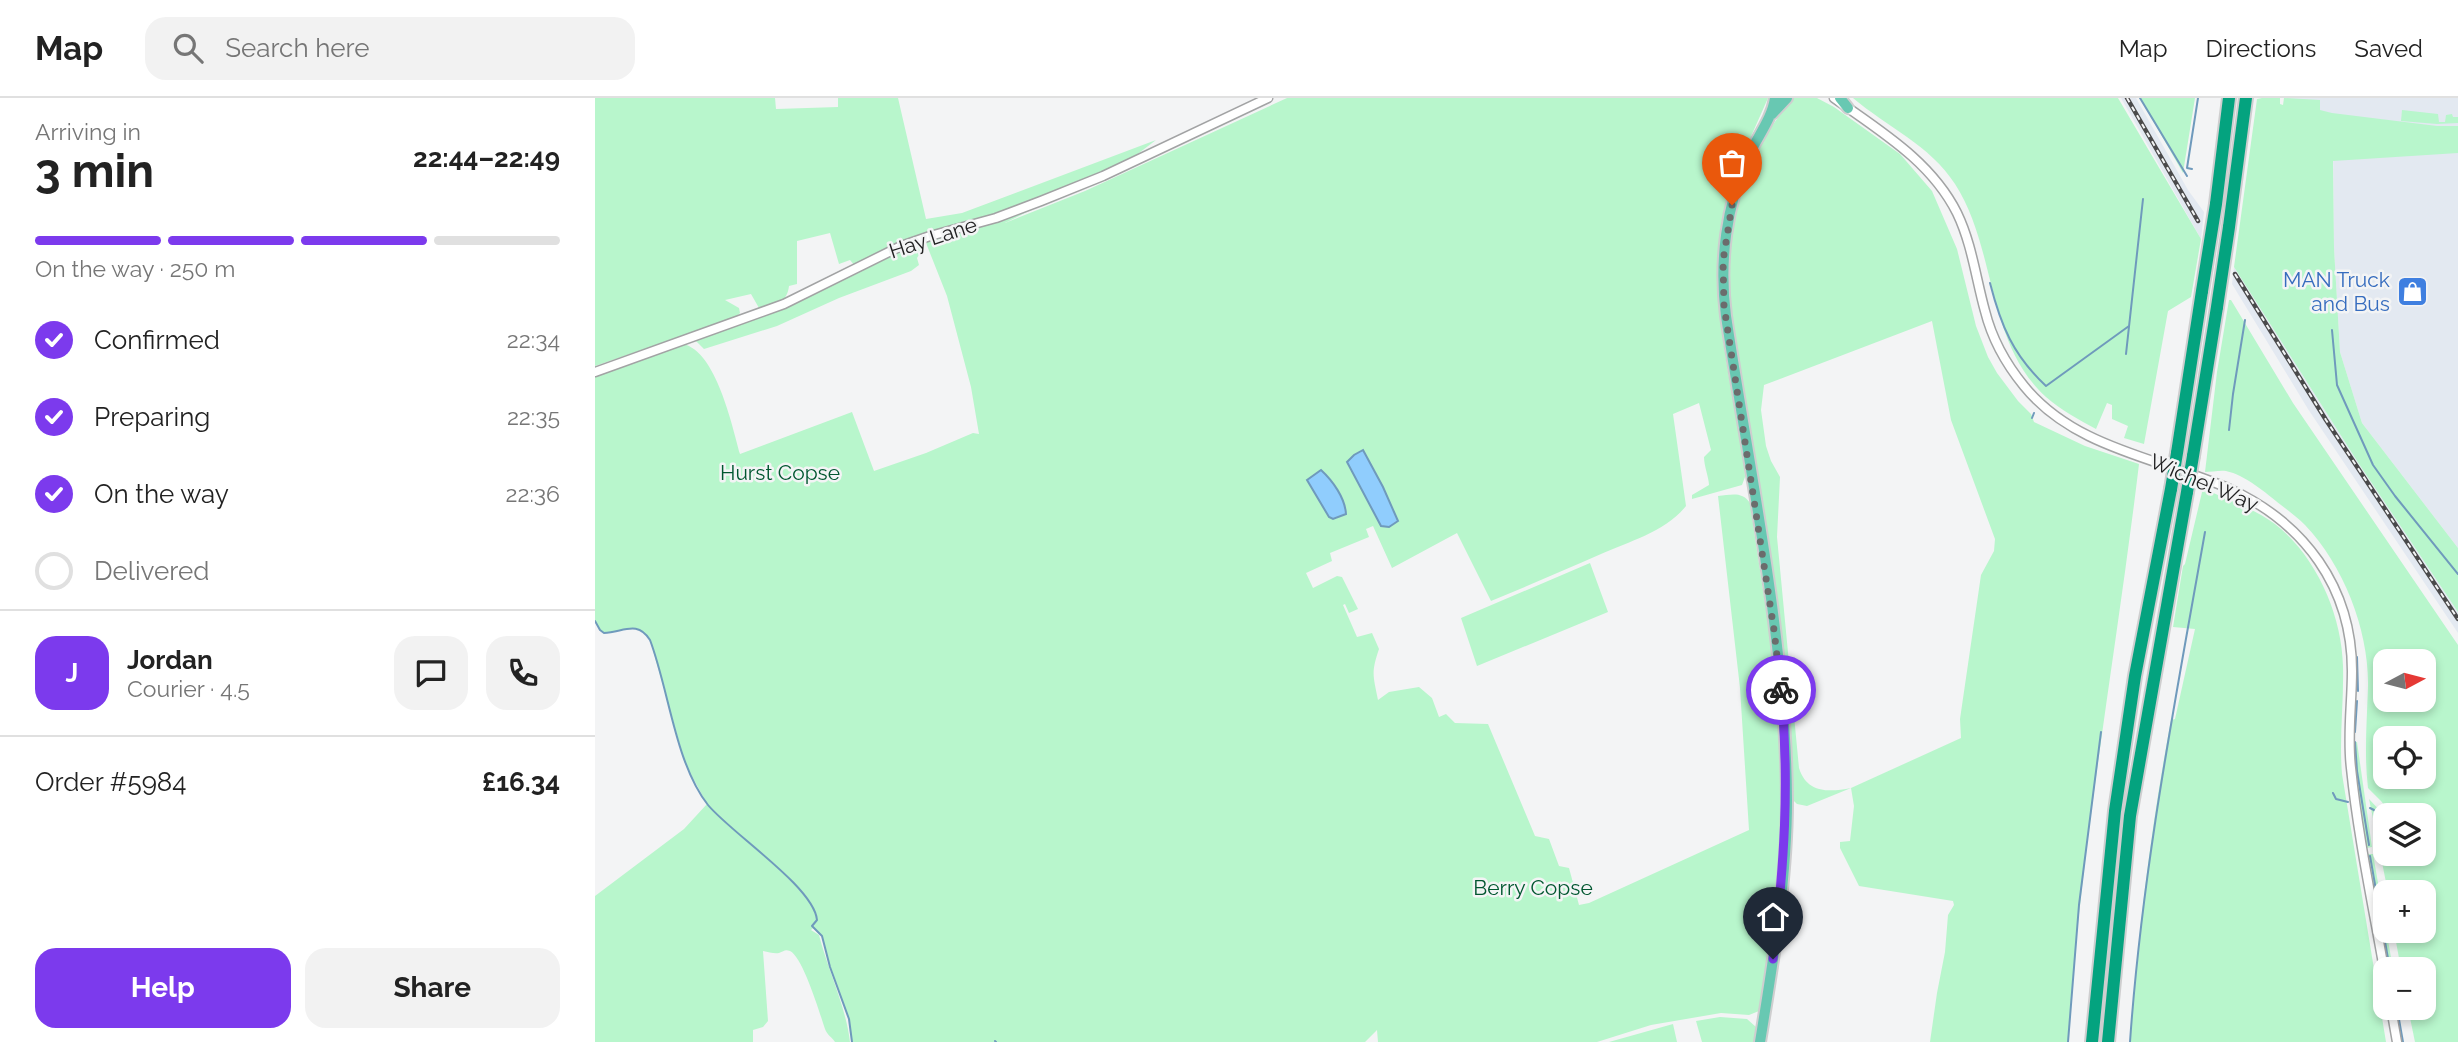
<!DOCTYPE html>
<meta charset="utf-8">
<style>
:root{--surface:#fff;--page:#f2f2f2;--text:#222;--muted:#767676;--line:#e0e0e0;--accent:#7c3aed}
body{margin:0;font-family:Raleway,sans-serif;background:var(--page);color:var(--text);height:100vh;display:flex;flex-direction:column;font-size:26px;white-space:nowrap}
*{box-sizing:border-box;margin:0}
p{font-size:23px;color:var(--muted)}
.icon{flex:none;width:38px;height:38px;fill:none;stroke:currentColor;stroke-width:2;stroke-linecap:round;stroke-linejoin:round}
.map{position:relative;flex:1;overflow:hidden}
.side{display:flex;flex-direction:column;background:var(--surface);width:595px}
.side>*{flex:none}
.needle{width:46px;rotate:83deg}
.controls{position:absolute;left:1778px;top:551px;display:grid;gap:14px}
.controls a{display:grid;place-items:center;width:63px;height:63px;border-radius:14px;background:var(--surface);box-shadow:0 4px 10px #0003;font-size:35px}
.pin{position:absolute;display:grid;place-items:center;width:60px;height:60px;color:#fff;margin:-72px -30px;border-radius:50% 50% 50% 0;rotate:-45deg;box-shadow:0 0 7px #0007}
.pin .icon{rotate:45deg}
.courier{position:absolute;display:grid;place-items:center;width:70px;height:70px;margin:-35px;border:5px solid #7c3aed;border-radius:50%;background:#fff;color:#222;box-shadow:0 2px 9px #0007}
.overview em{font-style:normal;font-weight:700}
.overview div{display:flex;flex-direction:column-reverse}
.overview{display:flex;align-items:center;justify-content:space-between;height:119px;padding:0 35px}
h1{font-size:46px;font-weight:700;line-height:52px}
.bar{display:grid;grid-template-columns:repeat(4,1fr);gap:10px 7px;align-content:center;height:84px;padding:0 35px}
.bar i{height:9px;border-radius:5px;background:var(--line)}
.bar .selected{background:var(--accent)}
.bar p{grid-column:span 4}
.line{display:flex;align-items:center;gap:18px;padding:0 35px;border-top:2px solid var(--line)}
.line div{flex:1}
.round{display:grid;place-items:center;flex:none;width:74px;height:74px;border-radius:21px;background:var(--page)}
ol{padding:0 35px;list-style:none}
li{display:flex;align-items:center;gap:21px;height:77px}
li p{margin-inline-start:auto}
li .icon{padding:7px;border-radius:50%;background:var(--accent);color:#fff;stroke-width:4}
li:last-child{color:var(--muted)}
li i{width:38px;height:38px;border:4px solid var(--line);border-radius:50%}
.action{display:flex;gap:14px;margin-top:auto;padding:14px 35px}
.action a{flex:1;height:80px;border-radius:21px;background:var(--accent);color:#fff;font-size:28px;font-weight:700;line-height:80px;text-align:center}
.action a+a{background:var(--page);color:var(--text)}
header{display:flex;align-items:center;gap:42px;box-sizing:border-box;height:98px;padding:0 35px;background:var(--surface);border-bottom:2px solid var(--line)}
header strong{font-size:33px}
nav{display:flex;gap:38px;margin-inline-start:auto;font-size:24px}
.search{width:490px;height:63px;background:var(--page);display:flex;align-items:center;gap:18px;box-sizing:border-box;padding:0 24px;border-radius:21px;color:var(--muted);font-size:26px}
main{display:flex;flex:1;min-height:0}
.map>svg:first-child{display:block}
</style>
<header>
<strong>Map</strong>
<div class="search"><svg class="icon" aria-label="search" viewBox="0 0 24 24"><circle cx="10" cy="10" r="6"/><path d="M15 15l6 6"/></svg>Search here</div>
<nav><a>Map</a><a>Directions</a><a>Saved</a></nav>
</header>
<main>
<section class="side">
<div class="overview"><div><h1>3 min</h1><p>Arriving in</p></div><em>22:44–22:49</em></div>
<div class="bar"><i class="selected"></i><i class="selected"></i><i class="selected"></i><i></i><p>On the way · 250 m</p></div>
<ol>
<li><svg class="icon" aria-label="check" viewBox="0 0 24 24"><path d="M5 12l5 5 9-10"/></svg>Confirmed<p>22:34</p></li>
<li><svg class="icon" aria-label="check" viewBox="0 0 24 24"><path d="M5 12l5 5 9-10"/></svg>Preparing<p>22:35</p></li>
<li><svg class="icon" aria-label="check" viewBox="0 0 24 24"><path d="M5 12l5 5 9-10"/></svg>On the way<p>22:36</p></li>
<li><i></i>Delivered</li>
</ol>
<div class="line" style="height:126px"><b class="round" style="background:var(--accent);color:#fff">J</b><div><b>Jordan</b><p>Courier · 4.5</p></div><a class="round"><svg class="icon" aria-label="chat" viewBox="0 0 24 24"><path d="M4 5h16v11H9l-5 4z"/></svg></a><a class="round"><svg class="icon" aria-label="phone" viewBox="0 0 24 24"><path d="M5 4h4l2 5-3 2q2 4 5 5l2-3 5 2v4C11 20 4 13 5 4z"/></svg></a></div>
<div class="line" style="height:91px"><div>Order #5984</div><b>£16.34</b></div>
<div class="action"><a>Help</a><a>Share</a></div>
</section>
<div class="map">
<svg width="1863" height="944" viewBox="0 0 1863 944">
<rect width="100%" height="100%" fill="#f3f4f5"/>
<path fill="#e3e9f1" d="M1526 0H1541L1593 92 1609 114 1606 141Z
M1689 0H1863V450L1767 325 1745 254 1739 150 1738 43Z
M1639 169 1764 366 1863 514V535L1713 311 1637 186Z"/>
<path fill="#b8f6cc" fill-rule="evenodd" d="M0 0H180L181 11 243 9V0H303L331 121 367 115 561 42 540 58 503 78 410 125 490 93 692 0H1173C1158 35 1141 69 1131 105 1109 182 1136 283 1149 361L1150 379 1147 387 1097 401V397L1114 387C1114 380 1109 368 1109 359L1116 352 1104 305 1078 316 1091 408C1070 434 1035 443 1006 456 969 472 933 488 896 503L862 435 797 470 778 428 771 431 774 439 735 455 737 463 711 475 718 490 742 478 747 479 763 511 754 515 750 506 748 507 762 539 777 535 784 551C776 575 778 577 783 602L794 594 824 589 837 600 844 619 851 616 860 625 893 626 940 738 954 741 964 768 974 770 984 807 994 805 1154 732 1145 590 1123 398C1136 397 1147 393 1155 405 1167 491 1184 577 1186 664 1189 747 1177 831 1164 913L1154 917 1126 915 1056 927 1002 944H783L782 932 770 944H257L254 921 235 869 227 838 218 830 216 832 224 837C233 872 251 909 255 944H240C237 939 232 937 230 931 225 916 208 859 195 853 190 851 189 853 184 855 179 856 174 854 168 853L173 923 168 929 158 932V944H0V798L89 731 112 706 90 665 55 542C42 522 29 534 9 535L5 532 0 523V277L88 246C121 253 137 327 145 356L257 314 279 373 331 355 378 335 384 336 376 289 352 198 331 145 325 146 327 152 322 160 324 167 316 173 244 200 182 228 109 251 100 242 198 207 321 146 260 168 255 162 244 166 235 135 202 143V186L194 188C192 205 180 208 164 210L156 196 130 202 144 210 145 215 140 220 0 268Z
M1199 0H1222L1239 9 1305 56 1337 93 1362 151 1381 228 1393 259 1402 275 1423 303 1436 316 1439 324 1490 348 1544 366C1521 559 1485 750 1473 944H1335L1342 895 1350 854 1353 817 1359 807 1358 803 1264 788 1245 750V744L1255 743 1259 708 1256 690 1212 708 1202 706 1196 700 1162 382 1134 197C1132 126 1150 53 1199 0ZM1337 223 1356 322 1400 441 1399 453 1386 477 1365 621 1366 640 1256 690C1235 694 1212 696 1204 670L1182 439 1185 379 1176 363 1171 348 1166 312 1169 287Z
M1258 0H1523L1606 141 1596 199 1573 213 1549 346 1529 340 1533 328 1517 321V307L1512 305 1501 331C1484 322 1466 312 1451 299 1391 245 1402 151 1360 86 1335 47 1292 29 1258 0Z
M1545 0H1600L1588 75Z
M1667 0H1685V6L1688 7 1689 0 1725 2V12L1737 15 1842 28H1863V55L1738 63 1739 150 1745 254 1767 325 1863 450V514L1764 366 1639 169 1662 1Z
M1807 12 1843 16 1844 24H1850L1851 17 1857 16 1858 19H1863V25L1842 26 1806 23Z
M1634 202H1636L1698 305 1863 547V944H1820L1813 910H1829V872L1806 871 1799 833H1829V794H1793L1774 701 1790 718V756H1829V718L1797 717 1786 703 1773 690C1769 656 1772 622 1773 588 1774 533 1749 468 1710 427 1703 420 1694 413 1686 407 1671 395 1650 377 1631 373 1625 372 1616 374 1610 374L1622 274ZM1790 564H1829V602H1790ZM1790 640H1829V679H1790Z
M1608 390C1632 402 1658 410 1680 426 1721 458 1747 517 1748 568 1749 604 1744 640 1747 676L1791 944H1535C1543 836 1556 728 1576 622L1580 621 1600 531 1578 529 1588 468 1590 466Z
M995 465 1013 514 882 568 866 520Z
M1757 644H1762L1777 749 1771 750 1760 679Z
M1773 756H1778L1798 871H1793Z
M1125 919 1152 921 1161 929 1159 944H1107L1101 923Z
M1078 926 1082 944H1014Z"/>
<path fill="#90cdfd" stroke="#6f9abc" stroke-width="2" d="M768 352 788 389 803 423 794 429 786 428 752 364 759 357Z
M726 372C738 383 750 400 751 416L738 421 734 419 712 382Z"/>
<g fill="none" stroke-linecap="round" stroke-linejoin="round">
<path stroke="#6f9abc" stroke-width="2" d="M1545 0 1592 78
M1597 71 1592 70 1603 0
M1395 185C1406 228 1418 257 1451 288L1534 228
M1737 232 1742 287 1778 367 1800 398 1863 476
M1531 256 1548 101
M1437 320 1439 315
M1634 332 1638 296 1650 222
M0 523 5 532 9 535C29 534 42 522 55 542 74 592 80 665 113 707 136 735 219 789 222 822L217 828 227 838 235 869 254 921 257 944
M1762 559 1763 593
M1760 634 1762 603
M1760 644 1762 673 1774 747
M1738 695 1741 701 1753 704
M1775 710 1779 712 1790 726
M1775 758 1795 872
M1802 910 1808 944
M400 943 401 944
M1473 944 1484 807 1506 634
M1535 944C1547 772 1580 604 1610 434"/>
<defs>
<path id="minor" d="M1239 0C1285 33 1336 63 1362 115 1377 146 1381 181 1390 213 1397 241 1411 266 1429 288 1480 351 1565 360 1635 391 1709 425 1757 489 1757 573 1757 606 1752 637 1756 670 1763 739 1778 808 1790 877
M0 274 189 206 306 148 335 138 401 120 446 103 508 78 673 0
M1796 910 1802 944"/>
<path id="major" d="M1245 0 1253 10
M1177 16 1192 0
M1165 944C1178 864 1192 782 1192 702 1191 539 1155 378 1131 218 1124 164 1131 108 1153 59 1162 39 1177 21 1180 0"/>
<path id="highway" d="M1621 106 1634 0
M1634 129 1651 0
M1582 355 1607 193
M1598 358 1622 209
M1497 944 1520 713 1540 578 1576 391
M1513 944 1535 718 1592 394"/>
</defs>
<use href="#minor" stroke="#a2a3a4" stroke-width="11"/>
<use href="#major" stroke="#cececf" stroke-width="14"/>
<use href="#highway" stroke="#cececf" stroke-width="16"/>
<use href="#minor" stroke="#fff" stroke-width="8"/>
<use href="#major" stroke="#68c8b2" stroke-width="10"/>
<use href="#highway" stroke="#04a37f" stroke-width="12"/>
<defs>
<path id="rail" d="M1532 0 1603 123
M1640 176 1731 322 1863 521"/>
</defs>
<use href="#rail" stroke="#4a4a4b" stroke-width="4.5"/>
<use href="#rail" stroke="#f3f4f5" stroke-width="2" stroke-dasharray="5" stroke-linecap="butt"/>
<defs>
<path id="highway-bridge" d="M1607 193 1621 106
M1622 209 1634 129
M1576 391 1582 355
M1592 394 1598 358"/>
</defs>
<use href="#highway-bridge" stroke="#cececf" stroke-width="16" stroke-linecap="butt"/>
<use href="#highway-bridge" stroke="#04a37f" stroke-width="12"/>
</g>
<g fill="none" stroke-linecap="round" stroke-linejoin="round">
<path stroke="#6b6c6c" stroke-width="7" stroke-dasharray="0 12.6" d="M1137 107 1128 163 1129 208 1179 532 1186 592"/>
<path stroke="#7c3aed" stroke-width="9" d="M1178 861C1189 768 1195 687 1186 592"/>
</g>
<defs>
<symbol id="shop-square" viewBox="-11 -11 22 22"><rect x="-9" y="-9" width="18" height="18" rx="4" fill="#3f7fe0" stroke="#f3f4f5"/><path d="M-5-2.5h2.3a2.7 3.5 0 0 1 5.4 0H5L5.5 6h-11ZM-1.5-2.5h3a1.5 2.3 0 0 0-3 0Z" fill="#fff"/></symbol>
</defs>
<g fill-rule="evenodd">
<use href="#shop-square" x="1800" y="176" width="35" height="35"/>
</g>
<g text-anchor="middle" stroke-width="5" stroke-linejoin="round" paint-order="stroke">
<g font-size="21" fill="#222223" stroke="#f3f4f5">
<text transform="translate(338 140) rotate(-18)" y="7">Hay Lane</text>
<text transform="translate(1609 385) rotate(23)" y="7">Wichel Way</text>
</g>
<g font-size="21" fill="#366cbe" stroke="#f3f4f5" text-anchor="end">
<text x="1795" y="189">MAN Truck<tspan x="1795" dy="24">and Bus</tspan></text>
</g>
<g font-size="21" fill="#015730" stroke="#f3f4f5">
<text x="185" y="382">Hurst Copse</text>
<text x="938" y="797">Berry Copse</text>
</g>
</g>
</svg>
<div class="controls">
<a><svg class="needle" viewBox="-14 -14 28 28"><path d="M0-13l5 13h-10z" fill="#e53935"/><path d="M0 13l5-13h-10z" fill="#767676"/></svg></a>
<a><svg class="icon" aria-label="locate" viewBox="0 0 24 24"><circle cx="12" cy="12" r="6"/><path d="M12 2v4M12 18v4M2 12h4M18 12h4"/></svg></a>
<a><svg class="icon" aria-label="layers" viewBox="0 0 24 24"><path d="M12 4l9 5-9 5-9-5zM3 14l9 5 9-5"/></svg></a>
<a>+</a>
<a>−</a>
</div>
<div class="pin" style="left:1137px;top:107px;background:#ea580c"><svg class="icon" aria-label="bag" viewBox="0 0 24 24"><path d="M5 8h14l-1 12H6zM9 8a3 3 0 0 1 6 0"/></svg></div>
<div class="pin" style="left:1178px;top:861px;background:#1f2937"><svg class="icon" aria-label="home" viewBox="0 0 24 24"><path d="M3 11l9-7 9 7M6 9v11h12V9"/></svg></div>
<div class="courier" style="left:1186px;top:592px"><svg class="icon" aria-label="bike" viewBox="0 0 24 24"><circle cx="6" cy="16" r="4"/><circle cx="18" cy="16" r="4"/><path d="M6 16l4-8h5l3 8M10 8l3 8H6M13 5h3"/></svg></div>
</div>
</main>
